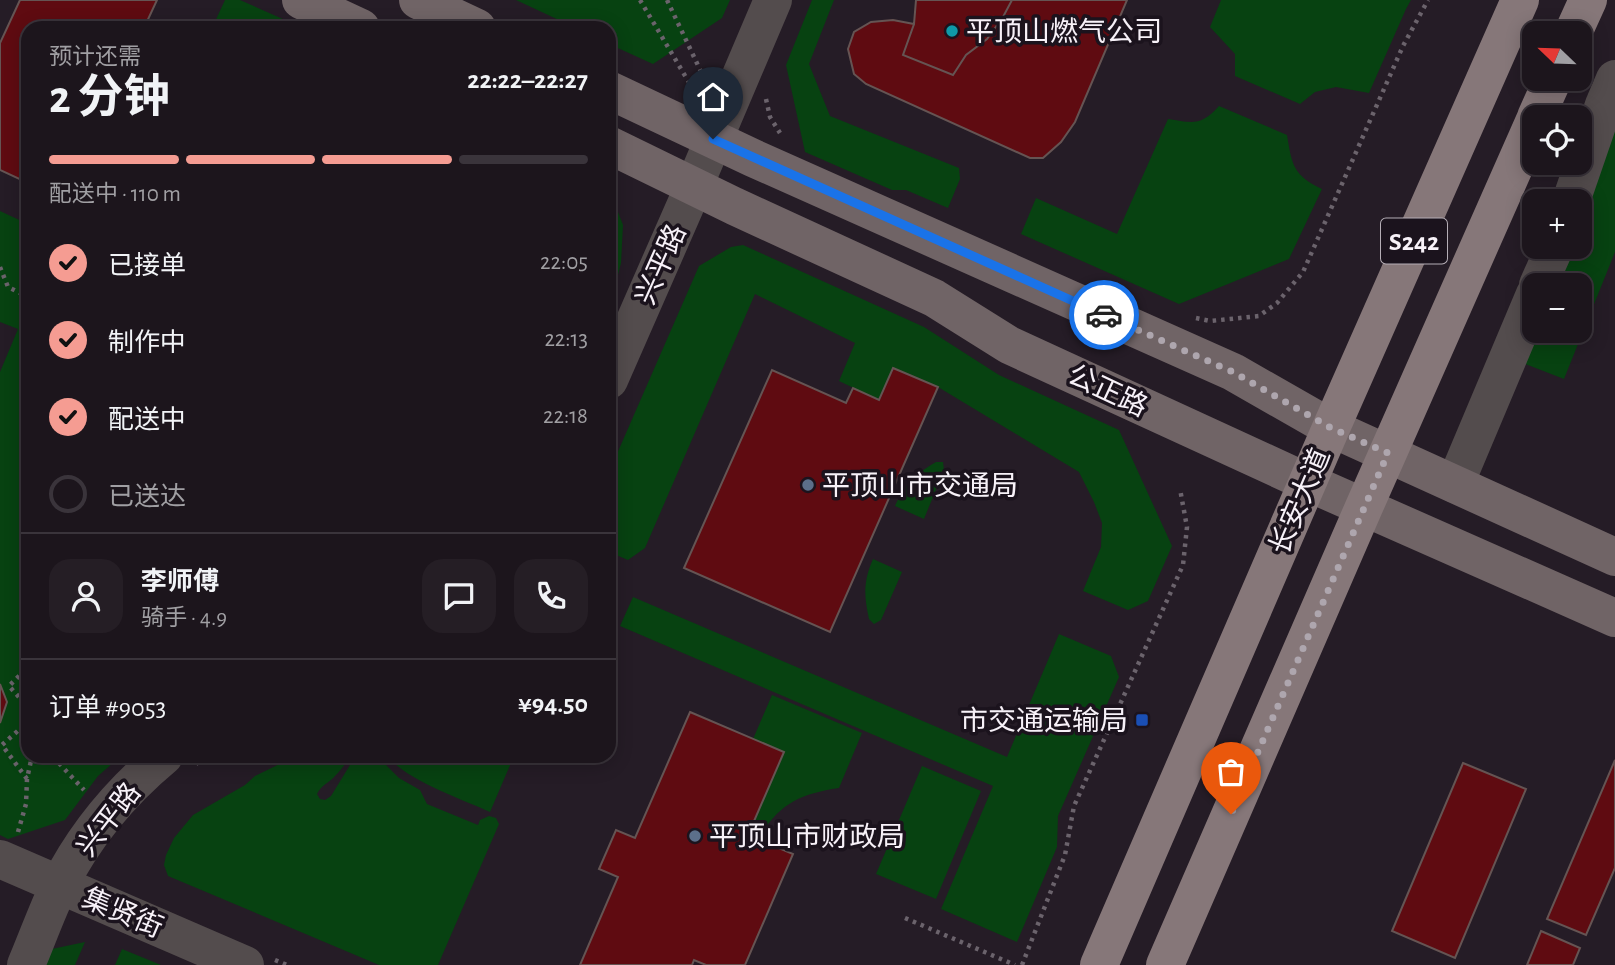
<!DOCTYPE html>
<html lang="zh">
<meta charset="utf-8">
<style>
:root{--surface:#1c151c;--page:#251e25;--text:#f1f3f6;--muted:#a09fa3;--line:#3a343b;--accent:#f59c92}
body{margin:0;font-family:"Alegreya Sans","Noto Sans SC",sans-serif;background:var(--page);color:var(--text);height:100vh;display:flex;flex-direction:column;font-size:26px;white-space:nowrap}
*{box-sizing:border-box;margin:0}
p{font-size:23px;color:var(--muted)}
.icon{flex:none;width:38px;height:38px;fill:none;stroke:currentColor;stroke-width:2;stroke-linecap:round;stroke-linejoin:round}
.map{position:relative;flex:1;overflow:hidden}
.details{position:absolute;left:21px;top:21px;width:595px;height:742px;display:flex;flex-direction:column;background:var(--surface);border-radius:21px;box-shadow:0 4px 18px #0003,0 0 0 2px var(--line)}
.details>*{flex:none}
.needle{width:46px;rotate:293deg}
.controls{position:absolute;left:1522px;top:21px;display:grid;gap:14px}
.controls a{display:grid;place-items:center;width:70px;height:70px;border-radius:14px;background:var(--surface);box-shadow:0 4px 18px #0003,0 0 0 2px var(--line);font-size:35px}
.pin{position:absolute;display:grid;place-items:center;width:60px;height:60px;color:#fff;margin:-72px -30px;border-radius:50% 50% 50% 0;rotate:-45deg;box-shadow:0 0 7px #0007}
.pin .icon{rotate:45deg}
.courier{position:absolute;display:grid;place-items:center;width:70px;height:70px;margin:-35px;border:5px solid #1a73e8;border-radius:50%;background:#fff;color:#222;box-shadow:0 2px 9px #0007}
.head em{font-style:normal;font-weight:700}
.head div{display:flex;flex-direction:column-reverse}
.head{display:flex;align-items:center;justify-content:space-between;height:119px;padding:0 28px}
h1{font-size:46px;font-weight:700;line-height:52px}
.bar{display:grid;grid-template-columns:repeat(4,1fr);gap:10px 7px;align-content:center;height:84px;padding:0 28px}
.bar i{height:9px;border-radius:5px;background:var(--line)}
.bar .active{background:var(--accent)}
.bar p{grid-column:span 4}
.line{display:flex;align-items:center;gap:18px;padding:0 28px;border-top:2px solid var(--line)}
.line div{flex:1}
.round{display:grid;place-items:center;flex:none;width:74px;height:74px;border-radius:21px;background:var(--page)}
ol{padding:0 28px;list-style:none}
li{display:flex;align-items:center;gap:21px;height:77px}
li p{margin-inline-start:auto}
li .icon{padding:7px;border-radius:50%;background:var(--accent);color:#111;stroke-width:4}
li:last-child{color:var(--muted)}
li i{width:38px;height:38px;border:4px solid var(--line);border-radius:50%}
.map>svg:first-child{display:block}
</style>
<div class="map">
<svg width="1615" height="965" viewBox="0 0 1615 965">
<rect width="100%" height="100%" fill="#251c26"/>
<path fill="#074211" d="M225 0H240L303 28H212Z
M516 0H730L722 18 653 64 609 44V28H576Z
M812 0H834L809 64 830 116 959 168 960 179 948 208 906 190H892L805 152 786 65Z
M1221 0H1411L1406 9 1369 93 1336 87 1315 92 1300 104 1235 76V54L1210 27Z
M1219 106 1287 135C1292 165 1293 175 1322 189L1289 259 1179 304 1021 234 1036 198 1117 234 1168 119C1193 123 1201 126 1219 106Z
M1615 108V252L1564 379 1520 362 1535 331H1580V285H1552L1567 247H1580V214Z
M609 189 623 225 621 263 609 309Z
M0 211 28 224V756H121L98 776 65 820 8 839 0 835V372L18 329 0 322Z
M743 245 924 327 999 375 1119 430 1172 546 1148 601 1128 610 1083 591 1101 547 1102 523 1094 502 1079 472 938 387 894 368 879 400 839 381 855 343 755 294 645 548 628 560 609 552V472L699 266 731 247Z
M936 462H943L944 470 924 519 895 506C905 484 915 474 936 462Z
M873 559 902 572 881 620 874 624 869 619C864 596 863 582 873 559Z
M633 597 1007 757 1059 634 1111 656 1119 677 1058 816 1057 847 1017 942 941 909 993 786 620 626Z
M772 695 862 733 839 788C799 794 779 804 758 839L748 835 783 752 753 739Z
M296 756H351C346 763 341 770 335 776 329 783 321 785 317 794L320 799 325 800 331 796 350 765 357 759H375L385 764 399 778 420 790 427 804 478 825 480 820 489 816 496 818 499 824 438 965H379L168 876 164 865 166 855 174 838 193 815 245 785 255 776Z
M388 756H514L490 812C462 799 405 780 388 756Z
M922 766 981 791 936 899 876 874Z
M85 942 75 965H40L47 950Z
M122 949 161 965H115Z"/>
<path fill="#5f0b11" stroke="#655453" stroke-width="2" d="M20 0H157L144 28H28V183L0 170V43Z
M916 0H1127L1075 122 1061 142 1043 158H1030L866 84 854 74 848 49 854 32 871 22 893 20 914 24Z
M916 0H1012L1003 17 987 39 966 55 953 75 903 55 914 24Z
M893 368 938 387 830 632 684 568 772 370 846 403 853 388 879 400Z
M0 684 7 702 0 723Z
M690 712 784 752 748 835 793 854 745 965H706L694 960 692 965H580L618 877 599 869 616 830 635 838Z
M1615 760V868L1586 935 1547 919Z
M1463 763 1526 789 1455 958 1392 931Z
M1541 931 1580 948 1573 965H1527Z"/>
<g fill="none" stroke-linecap="round" stroke-linejoin="round">
<path stroke="#6b636c" stroke-width="4.5" stroke-dasharray="3.5 5" stroke-linecap="butt" d="M640 0 690 84
M667 0 704 78
M766 99 770 117 780 133
M0 267 8 287 28 297
M1196 318 1210 321 1259 316 1277 303 1303 272 1403 46 1428 0
M57 756 56 760 84 790
M196 764 207 756
M27 779 2 745 21 728 26 705 9 686 27 668 26 652 28 647
M18 832 26 804 27 779 32 756
M905 918 1015 965
M275 960 287 965
M1022 965 1065 855 1074 806 1183 565 1187 527 1180 489"/>
<path stroke="#534c4d" stroke-width="38" d="M1571 201 1604 105 1615 79
M1538 285 1555 247
M609 380 694 186 773 0
M1455 484 1535 294
M0 859 245 965
M26 965C37 939 47 911 59 886 84 836 122 791 164 756"/>
<path stroke="#706466" stroke-width="38" d="M301 0 361 28
M418 0 477 28
M609 90 753 158 1233 372 1331 428 1615 557
M609 145 734 206 934 298 1009 345 1307 482 1615 618"/>
<path stroke="#867779" stroke-width="38" d="M1573 33 1588 0
M1536 117 1553 79
M1099 965 1331 428 1520 0
M1165 965 1364 507 1535 120"/>
</g>
<g fill="none" stroke-linecap="round" stroke-linejoin="round">
<path stroke="#aea6ae" stroke-width="7" stroke-dasharray="0 12.6" d="M1104 315 1233 372 1331 428 1388 453 1231 814"/>
<path stroke="#1a73e8" stroke-width="9" d="M713 139 1104 315"/>
</g>
<circle fill="#0f9aa8" stroke="#1b131d" stroke-width="2.5" cx="952" cy="31" r="7"/>
<g fill="#5c6f8a" stroke="#1b131d" stroke-width="2.5">
<circle cx="808" cy="485" r="7"/>
<circle cx="695" cy="836" r="7"/>
</g>
<rect fill="#1a4fb4" stroke="#1b131d" stroke-width="2.5" x="1135" y="713" width="14" height="14" rx="3.5"/>
<g text-anchor="middle" stroke-width="7" stroke-linejoin="round" paint-order="stroke">
<rect fill="#1b131d" stroke="#b5aeb6" stroke-width="2" x="1381" y="218.5" width="66" height="45" rx="5"/>
<g font-size="26" font-weight="bold" fill="#f7f1f8">
<text x="1414" y="250">S242</text>
</g>
<g font-size="28" fill="#f7f1f8" stroke="#1b131d" text-anchor="start">
<text x="966" y="41">平顶山燃气公司</text>
<text x="822" y="495">平顶山市交通局</text>
<text x="1128" y="730" text-anchor="end">市交通运输局</text>
<text x="709" y="846">平顶山市财政局</text>
</g>
<g font-size="28" fill="#f7f1f8" stroke="#1b131d">
<text transform="translate(660 264) rotate(-66)" y="10">兴平路</text>
<text transform="translate(1108 390) rotate(25)" y="10">公正路</text>
<text transform="translate(1299 501) rotate(-67)" y="10">长安大道</text>
<text transform="translate(108 819) rotate(-52)" y="10">兴平路</text>
<text transform="translate(123 912) rotate(23)" y="10">集贤街</text>
</g>
</g>
</svg>
<div class="controls">
<a><svg class="needle" viewBox="-14 -14 28 28"><path d="M0-13l5 13h-10z" fill="#e53935"/><path d="M0 13l5-13h-10z" fill="#a09fa3"/></svg></a>
<a><svg class="icon" aria-label="locate" viewBox="0 0 24 24"><circle cx="12" cy="12" r="6"/><path d="M12 2v4M12 18v4M2 12h4M18 12h4"/></svg></a>
<a>+</a>
<a>−</a>
</div>
<div class="pin" style="left:1231px;top:814px;background:#ea580c"><svg class="icon" aria-label="bag" viewBox="0 0 24 24"><path d="M5 8h14l-1 12H6zM9 8a3 3 0 0 1 6 0"/></svg></div>
<div class="pin" style="left:713px;top:139px;background:#1f2937"><svg class="icon" aria-label="home" viewBox="0 0 24 24"><path d="M3 11l9-7 9 7M6 9v11h12V9"/></svg></div>
<div class="courier" style="left:1104px;top:315px"><svg class="icon" aria-label="car" viewBox="0 0 24 24"><path d="M5 17H2v-5l4-1 3-4h7l3 4 3 1v5h-3M9 17h6M6 11h13"/><circle cx="7" cy="17" r="2"/><circle cx="17" cy="17" r="2"/></svg></div>
<section class="details">
<div class="head"><div><h1>2 分钟</h1><p>预计还需</p></div><em>22:22–22:27</em></div>
<div class="bar"><i class="active"></i><i class="active"></i><i class="active"></i><i></i><p>配送中 · 110 m</p></div>
<ol>
<li><svg class="icon" aria-label="check" viewBox="0 0 24 24"><path d="M5 12l5 5 9-10"/></svg>已接单<p>22:05</p></li>
<li><svg class="icon" aria-label="check" viewBox="0 0 24 24"><path d="M5 12l5 5 9-10"/></svg>制作中<p>22:13</p></li>
<li><svg class="icon" aria-label="check" viewBox="0 0 24 24"><path d="M5 12l5 5 9-10"/></svg>配送中<p>22:18</p></li>
<li><i></i>已送达</li>
</ol>
<div class="line" style="height:126px"><a class="round"><svg class="icon" aria-label="person" viewBox="0 0 24 24"><circle cx="12" cy="8" r="4"/><path d="M4 21q1-7 8-7t8 7"/></svg></a><div><b>李师傅</b><p>骑手 · 4.9</p></div><a class="round"><svg class="icon" aria-label="chat" viewBox="0 0 24 24"><path d="M4 5h16v11H9l-5 4z"/></svg></a><a class="round"><svg class="icon" aria-label="phone" viewBox="0 0 24 24"><path d="M5 4h4l2 5-3 2q2 4 5 5l2-3 5 2v4C11 20 4 13 5 4z"/></svg></a></div>
<div class="line" style="height:91px"><div>订单 #9053</div><b>¥94.50</b></div>
</section>
</div>
